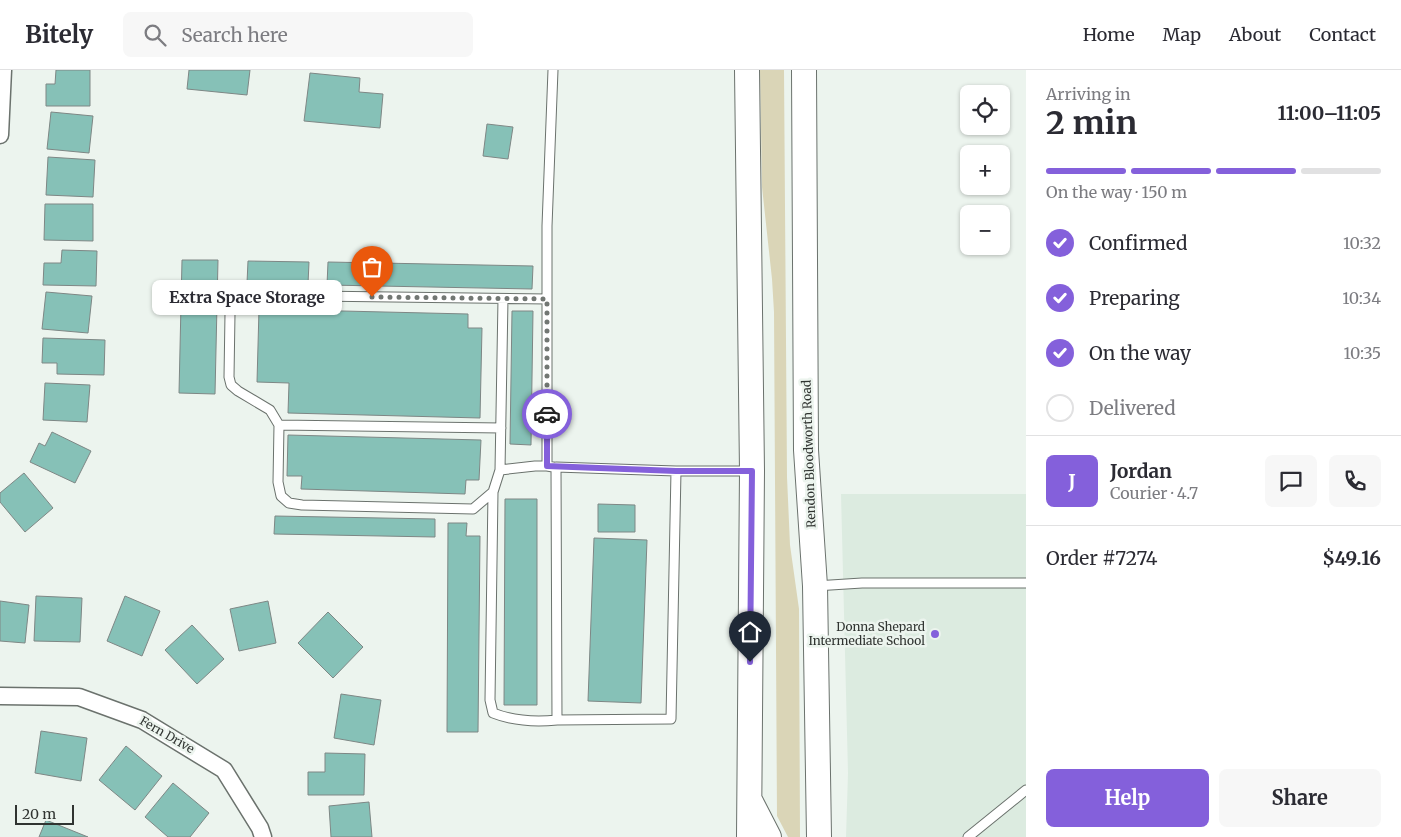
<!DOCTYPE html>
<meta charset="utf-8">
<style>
:root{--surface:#fff;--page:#f7f7f7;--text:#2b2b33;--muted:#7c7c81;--line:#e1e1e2;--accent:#8460db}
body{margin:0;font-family:Merriweather,serif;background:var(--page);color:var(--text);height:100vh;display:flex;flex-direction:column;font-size:19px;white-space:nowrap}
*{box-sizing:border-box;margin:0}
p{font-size:16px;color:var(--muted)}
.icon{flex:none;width:28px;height:28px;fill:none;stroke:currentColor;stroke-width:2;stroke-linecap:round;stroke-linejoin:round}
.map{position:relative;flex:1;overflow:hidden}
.panel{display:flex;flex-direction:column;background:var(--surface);width:375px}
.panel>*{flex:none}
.fabs{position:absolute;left:960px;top:15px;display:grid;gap:10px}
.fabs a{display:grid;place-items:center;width:50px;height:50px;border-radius:8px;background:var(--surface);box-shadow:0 1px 4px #0004;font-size:25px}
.scale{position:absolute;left:15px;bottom:12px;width:59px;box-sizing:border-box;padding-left:5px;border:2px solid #303431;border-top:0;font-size:14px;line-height:18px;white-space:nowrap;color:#303431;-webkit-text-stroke:4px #ecf4ee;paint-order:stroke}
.pin{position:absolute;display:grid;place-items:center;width:42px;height:42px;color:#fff;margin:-51px -21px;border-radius:50% 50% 50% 0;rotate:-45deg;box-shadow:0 0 5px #0007}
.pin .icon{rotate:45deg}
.courier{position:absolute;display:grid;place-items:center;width:50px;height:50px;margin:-25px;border:4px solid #8460db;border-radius:50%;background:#fff;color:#222;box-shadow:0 1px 6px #0007}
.bubble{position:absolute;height:35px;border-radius:8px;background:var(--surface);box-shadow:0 1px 4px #0004;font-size:16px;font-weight:700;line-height:35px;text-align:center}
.overview em{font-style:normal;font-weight:700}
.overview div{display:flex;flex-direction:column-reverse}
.overview{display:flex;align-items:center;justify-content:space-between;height:85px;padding:0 20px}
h1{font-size:32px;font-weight:700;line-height:38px}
.bar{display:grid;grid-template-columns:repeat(4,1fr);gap:8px 5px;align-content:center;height:60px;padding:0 20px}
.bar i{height:6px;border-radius:4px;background:var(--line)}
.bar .current{background:var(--accent)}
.bar p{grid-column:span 4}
.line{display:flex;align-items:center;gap:12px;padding:0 20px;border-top:1px solid var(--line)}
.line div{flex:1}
.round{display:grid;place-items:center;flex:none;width:52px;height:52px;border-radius:8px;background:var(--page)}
ol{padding:0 20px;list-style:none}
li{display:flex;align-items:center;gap:15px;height:55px}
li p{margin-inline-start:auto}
li .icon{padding:5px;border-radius:50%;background:var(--accent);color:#fff;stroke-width:4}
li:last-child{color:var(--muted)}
li i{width:28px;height:28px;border:2px solid var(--line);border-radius:50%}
.cta{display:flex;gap:10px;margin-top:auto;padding:10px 20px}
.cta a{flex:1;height:58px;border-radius:8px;background:var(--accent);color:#fff;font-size:20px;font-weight:700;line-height:58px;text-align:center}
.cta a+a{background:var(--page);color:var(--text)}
header{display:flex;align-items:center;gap:30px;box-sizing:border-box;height:70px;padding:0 25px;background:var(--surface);border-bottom:1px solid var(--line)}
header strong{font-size:24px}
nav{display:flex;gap:28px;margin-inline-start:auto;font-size:18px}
.search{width:350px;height:45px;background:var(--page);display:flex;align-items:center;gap:12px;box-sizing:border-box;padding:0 18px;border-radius:8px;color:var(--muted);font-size:19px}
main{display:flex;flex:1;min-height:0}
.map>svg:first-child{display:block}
</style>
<header>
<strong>Bitely</strong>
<div class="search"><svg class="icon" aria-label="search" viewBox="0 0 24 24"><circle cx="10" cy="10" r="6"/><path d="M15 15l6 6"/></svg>Search here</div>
<nav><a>Home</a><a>Map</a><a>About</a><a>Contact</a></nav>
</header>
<main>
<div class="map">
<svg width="1026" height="767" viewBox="0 0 1026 767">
<rect width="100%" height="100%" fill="#ecf4ee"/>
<path fill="#dcebe0" d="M841 424H1026V767H846L848 703Z"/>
<path fill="#dad5b7" d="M760 0H784L787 407 790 475 799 539 800 767H788L777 746 774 242 772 209 762 117Z"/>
<path fill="#86c1b7" stroke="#7e8785" d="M56 0H90V36H46V14H55Z
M189 0H250L247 25 187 19Z
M310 3 360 8 359 22 383 24 380 58 304 51Z
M51 42 93 46 89 83 47 79Z
M487 54 513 57 508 89 483 86Z
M48 87 95 90 93 127 46 125Z
M45 134H93V171L44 170Z
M62 180 97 181 96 216 43 215 44 193H61Z
M182 190H218L215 324 179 323Z
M248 191 309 192 308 214 247 213Z
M328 192 533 196 532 219 327 215Z
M46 222 92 226 88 263 42 259Z
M259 239 468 244V258H482L480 348 288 343 289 313 257 312Z
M512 241H533L531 375 510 374Z
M43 268 105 270 104 305 57 304V293H42Z
M45 313 90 315 87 352 43 350Z
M52 362 91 381 75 413 30 392 39 373 45 376Z
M288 365 481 370 479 410H466L465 424 301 419 302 406H287Z
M24 403 53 438 25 462 0 432V423Z
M505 429H537V635H504Z
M598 434 635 435V462H598Z
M275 446 435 449V467L274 464Z
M448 453H467L466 466H480L478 662H447Z
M594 468 647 470 641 633 588 631Z
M36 526 82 528 80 572 34 571Z
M125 526 160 541 142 586 107 571Z
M0 531 29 535 25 573 0 571Z
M268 531 276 573 239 581 230 539Z
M328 542 363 577 333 608 298 573Z
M192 555 224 589 197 614 165 580Z
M341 624 381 630 374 675 334 668Z
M41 661 87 668 81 711 35 703Z
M126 676 162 706 135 740 99 710Z
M325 683 365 684 364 725H308V702H325Z
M173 713 209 743 190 767H168L145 747Z
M369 732 372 767H331L329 736Z
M46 750 88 767H39Z"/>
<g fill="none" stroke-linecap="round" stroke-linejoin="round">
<defs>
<path id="service" d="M547 229 240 225 233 232 230 244 229 307 231 315 238 321 270 340 279 355 278 412 281 426 289 433 302 435 473 439 493 422 500 400 535 396H547
M279 355 501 358
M553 397 547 396V156L553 0
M500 400 503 229
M676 401 671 649 557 650 556 397 676 401H752
M493 422 490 630 493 643C513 651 536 652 557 650
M815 516 862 513H1026
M968 767 1026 720"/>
<path id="minor" d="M0 65 3 0
M0 626 79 627 142 650 224 700 260 758 263 767"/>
<path id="secondary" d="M747 0 752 401 749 767
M804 0 806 380 815 516 819 767
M751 732 769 767"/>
</defs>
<use href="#service" stroke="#6b726d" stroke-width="11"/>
<use href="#minor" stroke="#6b726d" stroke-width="19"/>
<use href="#secondary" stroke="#6b726d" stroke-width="26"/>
<use href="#service" stroke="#fff" stroke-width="9"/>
<use href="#minor" stroke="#fff" stroke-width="16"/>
<use href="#secondary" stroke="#fff" stroke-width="24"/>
</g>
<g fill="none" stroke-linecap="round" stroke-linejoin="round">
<path stroke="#727773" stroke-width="5" stroke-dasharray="0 9" d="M372 227 547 229V344"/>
<path stroke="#8460db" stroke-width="6" d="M547 344V396L676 401H752L750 592"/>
</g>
<circle fill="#8460db" stroke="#ecf4ee" stroke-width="2" cx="935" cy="564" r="5"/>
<g text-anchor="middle" stroke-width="5" stroke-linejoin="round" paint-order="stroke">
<g font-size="12" fill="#303431" stroke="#ecf4ee">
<text transform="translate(809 384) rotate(-92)" y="4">Rendon Bloodworth Road</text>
<text transform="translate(167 665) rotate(30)" y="4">Fern Drive</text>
</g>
<g font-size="12" fill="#303431" stroke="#ecf4ee" text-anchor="end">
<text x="925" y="561">Donna Shepard<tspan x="925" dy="14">Intermediate School</tspan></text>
</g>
</g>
</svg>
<div class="fabs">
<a><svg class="icon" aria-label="locate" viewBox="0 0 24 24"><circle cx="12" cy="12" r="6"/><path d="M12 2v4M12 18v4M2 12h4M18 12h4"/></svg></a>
<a>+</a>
<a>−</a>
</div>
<div class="scale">20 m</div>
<div class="pin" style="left:372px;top:227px;background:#ea580c"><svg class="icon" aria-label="bag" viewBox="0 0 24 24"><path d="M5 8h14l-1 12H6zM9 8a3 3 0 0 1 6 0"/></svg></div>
<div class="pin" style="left:750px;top:592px;background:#1f2937"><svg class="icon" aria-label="home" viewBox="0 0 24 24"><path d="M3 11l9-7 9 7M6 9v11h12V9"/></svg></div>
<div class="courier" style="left:547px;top:344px"><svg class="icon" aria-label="car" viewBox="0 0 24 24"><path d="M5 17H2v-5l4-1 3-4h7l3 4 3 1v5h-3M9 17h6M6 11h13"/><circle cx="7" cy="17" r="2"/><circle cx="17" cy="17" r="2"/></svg></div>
<div class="bubble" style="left:152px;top:210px;width:190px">Extra Space Storage</div>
</div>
<section class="panel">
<div class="overview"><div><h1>2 min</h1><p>Arriving in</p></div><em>11:00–11:05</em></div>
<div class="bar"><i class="current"></i><i class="current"></i><i class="current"></i><i></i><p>On the way · 150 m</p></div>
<ol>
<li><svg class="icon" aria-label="check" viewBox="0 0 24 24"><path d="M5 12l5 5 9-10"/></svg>Confirmed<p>10:32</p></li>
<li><svg class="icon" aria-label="check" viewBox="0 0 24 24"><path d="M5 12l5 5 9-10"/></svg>Preparing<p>10:34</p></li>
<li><svg class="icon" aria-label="check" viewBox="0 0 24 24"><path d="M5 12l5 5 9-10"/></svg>On the way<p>10:35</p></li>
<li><i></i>Delivered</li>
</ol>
<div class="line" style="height:90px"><b class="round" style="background:var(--accent);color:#fff">J</b><div><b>Jordan</b><p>Courier · 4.7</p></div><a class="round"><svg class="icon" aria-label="chat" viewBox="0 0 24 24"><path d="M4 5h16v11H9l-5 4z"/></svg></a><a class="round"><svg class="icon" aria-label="phone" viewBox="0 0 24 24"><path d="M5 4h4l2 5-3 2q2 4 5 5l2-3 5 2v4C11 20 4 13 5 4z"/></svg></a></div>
<div class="line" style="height:65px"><div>Order #7274</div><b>$49.16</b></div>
<div class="cta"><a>Help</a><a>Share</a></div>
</section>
</main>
